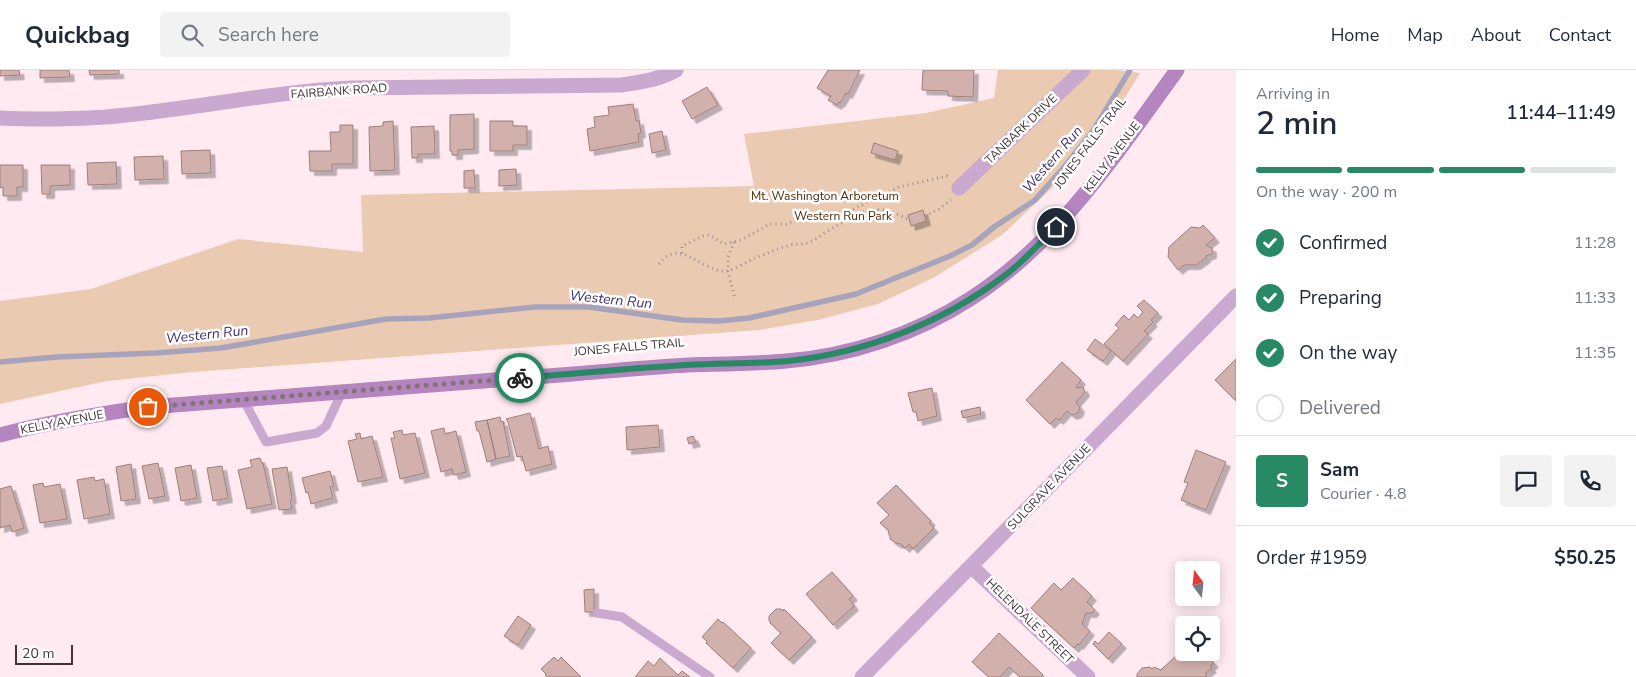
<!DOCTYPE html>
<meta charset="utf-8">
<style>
:root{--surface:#fff;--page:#f2f2f3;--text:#1f2937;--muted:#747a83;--line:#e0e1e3;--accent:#278a64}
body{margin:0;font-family:"Nunito Sans",sans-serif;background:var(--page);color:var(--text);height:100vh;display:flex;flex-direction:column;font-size:19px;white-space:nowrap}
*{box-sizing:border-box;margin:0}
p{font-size:16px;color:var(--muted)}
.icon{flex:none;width:28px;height:28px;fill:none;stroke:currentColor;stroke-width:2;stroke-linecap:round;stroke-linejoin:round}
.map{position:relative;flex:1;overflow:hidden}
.panel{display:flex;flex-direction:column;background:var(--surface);width:400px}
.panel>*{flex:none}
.needle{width:32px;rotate:345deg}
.tools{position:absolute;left:1175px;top:491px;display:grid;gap:10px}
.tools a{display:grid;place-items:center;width:45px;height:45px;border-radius:5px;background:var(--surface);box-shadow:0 2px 12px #0003;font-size:25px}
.scale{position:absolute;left:15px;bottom:12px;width:58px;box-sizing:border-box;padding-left:5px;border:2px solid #3f3337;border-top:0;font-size:14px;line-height:18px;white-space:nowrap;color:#3f3337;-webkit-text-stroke:4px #fff;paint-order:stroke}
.pin{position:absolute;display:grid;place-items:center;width:42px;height:42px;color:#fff;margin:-21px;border:2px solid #fff;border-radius:50%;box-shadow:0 1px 5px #0007}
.courier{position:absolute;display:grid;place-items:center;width:50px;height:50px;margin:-25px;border:4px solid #278a64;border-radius:50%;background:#fff;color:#222;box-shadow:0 1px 6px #0007}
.headline em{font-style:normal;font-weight:600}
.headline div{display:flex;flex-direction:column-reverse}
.headline{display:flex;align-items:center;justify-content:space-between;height:85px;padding:0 20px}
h1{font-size:32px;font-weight:600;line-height:38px}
.bar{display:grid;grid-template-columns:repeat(4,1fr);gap:8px 5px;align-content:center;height:60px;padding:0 20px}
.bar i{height:6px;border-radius:4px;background:var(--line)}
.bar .on{background:var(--accent)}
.bar p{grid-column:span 4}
.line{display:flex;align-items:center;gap:12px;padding:0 20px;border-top:1px solid var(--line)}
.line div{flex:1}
.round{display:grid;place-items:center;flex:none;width:52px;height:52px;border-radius:5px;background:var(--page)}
ol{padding:0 20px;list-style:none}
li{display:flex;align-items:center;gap:15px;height:55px}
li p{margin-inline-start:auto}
li .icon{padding:5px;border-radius:50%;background:var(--accent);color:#fff;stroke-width:4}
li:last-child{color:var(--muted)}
li i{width:28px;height:28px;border:2px solid var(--line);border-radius:50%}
header{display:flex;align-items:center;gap:30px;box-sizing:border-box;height:70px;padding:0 25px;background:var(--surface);border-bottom:1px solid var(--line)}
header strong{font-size:24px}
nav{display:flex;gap:28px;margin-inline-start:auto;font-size:18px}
.search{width:350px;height:45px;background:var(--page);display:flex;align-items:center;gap:12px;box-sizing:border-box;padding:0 18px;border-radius:5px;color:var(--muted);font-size:19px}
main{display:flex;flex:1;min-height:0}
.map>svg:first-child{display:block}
</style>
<header>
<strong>Quickbag</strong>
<div class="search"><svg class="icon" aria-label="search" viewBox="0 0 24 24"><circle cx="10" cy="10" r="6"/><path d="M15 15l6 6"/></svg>Search here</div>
<nav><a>Home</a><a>Map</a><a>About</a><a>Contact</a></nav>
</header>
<main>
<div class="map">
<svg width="1236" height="607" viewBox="0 0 1236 607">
<defs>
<filter id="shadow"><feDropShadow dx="4.5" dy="4.5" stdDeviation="0" flood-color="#0004"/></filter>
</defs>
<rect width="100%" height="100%" fill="#ffeaf1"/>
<path fill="#eacab0" d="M998 0H1116L1140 3 1115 44 1069 102 1002 165 933 208 878 234 818 250 759 260 193 302 107 311 0 334V231L91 219 238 169 363 182 361 125 754 116 744 64 926 43 994 28Z"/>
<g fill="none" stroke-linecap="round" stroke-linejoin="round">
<path stroke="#a7a3bd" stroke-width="5.5" d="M0 292 57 287 156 283 221 278 386 249 429 248 535 237H589L682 250 719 251 749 248 856 224 950 186 972 175 994 157 1035 130 1065 96 1093 61 1130 0"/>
</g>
<path fill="#d2b1ac" stroke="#9e7f7a" filter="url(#shadow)" d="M0 0H19L20 5 0 6Z
M40 0H69L70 7 40 8Z
M89 0H119V4L90 5Z
M828 0H860L848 24 846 23 840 33 839 32 837 35 828 30 831 26 817 18Z
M923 0H974L973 27 948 26V21L922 20Z
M707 17 718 35 692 49 682 31Z
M633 34 636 51 639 50 641 63 638 64 639 72 590 81 587 59 595 57 594 47 609 45 608 37Z
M474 44V79L458 80V85H452V81H450V45Z
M393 51 395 100 370 101 369 57 383 56V52Z
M490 51H513V56H527V75H513V81H490Z
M340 55H353V94H332V101H310L309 81H331L330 62H340Z
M434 56 435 84H418V88H412L411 57Z
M662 61 666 80 652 83 649 64Z
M874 73 898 81 895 90 871 83Z
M210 80 211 103 182 104 181 81Z
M163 86 164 109 135 110 134 87Z
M116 92 117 114 88 115 87 93Z
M0 95H23V117H17V126H3V117L0 118Z
M41 95H70V115L50 116V124H42Z
M516 99 517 115 499 116V100Z
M474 100 475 118H464V101Z
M923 140 926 151 911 156 908 145Z
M1203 155 1215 168 1206 175 1212 178V184L1206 186V188L1196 195H1184L1178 200 1168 187 1169 177 1191 157 1200 158Z
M1144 230 1158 243 1151 250 1153 252 1144 261 1148 264 1123 291 1104 274 1119 258 1115 255 1124 245 1129 250 1134 244 1138 248 1143 242 1137 236Z
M1095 269 1111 281 1103 291 1087 280Z
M1236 289V331L1215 310Z
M1062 292 1081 310 1076 317 1077 318 1083 317 1085 322 1076 332 1080 338 1078 343 1072 345 1067 341 1059 350 1056 348 1050 354 1026 330Z
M932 318 937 346 918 351 916 342H913L908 323Z
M980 337 981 344 963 348 961 341Z
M530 343 539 379 548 376 552 394 526 401 522 386 517 387 508 352 506 349Z
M500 347 501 352 503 351 510 386 496 389 487 350Z
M487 350 496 389 487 392 479 361H477L475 352Z
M658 355 660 377 627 380 626 357Z
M444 358 445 364 456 361 466 402 454 405 452 399 441 402 431 361Z
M402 360 403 365 415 363 425 403 400 409 391 368H395L393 362Z
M360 363 361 369 372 366 383 407 358 412 348 371 357 369 355 364Z
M693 366 696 372 689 374 687 368Z
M1196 380 1226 392 1206 440 1181 430 1188 413 1184 412Z
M260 388 262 393H263L272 434 247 439 238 400 252 397 250 390Z
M158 393 165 426 149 429 142 396Z
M131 394 136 429 121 431 116 397Z
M191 395 197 428 181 431 175 398Z
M222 396 228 428 213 431 207 398Z
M287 397 292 429 290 430 292 439 279 440 272 399Z
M330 401 334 416 330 417 333 428 311 434 308 422 306 423 302 408Z
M94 407 95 411 104 409 110 444 84 449 77 410Z
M43 413 44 417 60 414 67 449 40 453 33 415Z
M896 415 931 451 929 453 934 458 913 479 909 474 905 478 901 474 896 473 890 469V466L888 463 889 461 880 453 889 445 877 433Z
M11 416 24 458 12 462 10 455 0 458V419Z
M832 502 853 526 849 529 854 536 833 555 806 524Z
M1073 508 1092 526 1087 532 1095 540 1092 543H1086L1082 554 1090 561 1079 575 1078 574 1074 578 1031 538 1054 513 1061 520Z
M594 519V542H585L584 520Z
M776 539H781L783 541 784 539 812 567 789 590 771 573 781 563 770 553 771 552 769 551V546Z
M518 546 531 555 518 575 504 566Z
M718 549 722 553 723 552 751 578 733 598 706 573 707 571 702 567Z
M1109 562 1122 574 1108 589 1093 574 1095 571 1098 574Z
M999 563 1043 605 1041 607H1020L1009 597 1000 607H989L972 592Z
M1184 578V582H1203L1214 593 1210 596 1212 598 1206 603V607H1137V604L1142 598 1150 597 1152 599 1154 597 1161 600Z
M554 587 558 591 561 587 581 607H547L545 605 546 604 541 599Z
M660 588 678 605 682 601 690 607H635L648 591 654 596Z"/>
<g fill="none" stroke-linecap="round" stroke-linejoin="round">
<path stroke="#9e8d93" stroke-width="3" stroke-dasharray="1 4" stroke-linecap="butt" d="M925 146 939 139 951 130
M734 172 728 187V201L735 229
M682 183V176L703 166 709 165 724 174 741 170 770 154H786L821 143H845L899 117 947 106 948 107
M659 194C680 166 702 203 727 201 734 200 748 191 755 188 766 184 776 179 787 176 794 173 803 175 810 172 815 170 821 166 826 162 859 143 872 129 909 150"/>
<path stroke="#c9a9cf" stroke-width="9" d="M243 329 266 372 317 363 326 356 342 322
M597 543 622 547 710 607"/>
<path stroke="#c9a9cf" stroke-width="15" d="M0 48C35 50 71 49 106 47 188 40 269 22 351 18L621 15C640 12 659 10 676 0
M959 118 1083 0
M971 496 1088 607
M862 607 1236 226"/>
<path stroke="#b485be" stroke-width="15" d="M0 365C49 352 98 344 148 337 289 326 431 315 573 304 611 301 650 297 688 295 720 294 753 294 786 291 850 286 916 264 970 229 1059 172 1116 84 1177 0"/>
</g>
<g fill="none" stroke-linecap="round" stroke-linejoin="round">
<path stroke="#827378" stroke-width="5" stroke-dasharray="0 9" d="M148 337 520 308"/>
<path stroke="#278a64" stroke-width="6" d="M520 308C575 304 631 298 686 295 720 293 754 294 788 291 865 283 942 253 1004 206 1023 192 1039 174 1056 157"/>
</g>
<g text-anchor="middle" stroke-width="5" stroke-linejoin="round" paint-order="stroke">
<g font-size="12" fill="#3f3337" stroke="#fff">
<text transform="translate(339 21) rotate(-4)" y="4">FAIRBANK ROAD</text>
<text transform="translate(1021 59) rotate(-44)" y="4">TANBARK DRIVE</text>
<text transform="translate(1090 73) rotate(-53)" y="4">JONES FALLS TRAIL</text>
<text transform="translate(1112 87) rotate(-53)" y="4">KELLY AVENUE</text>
<text transform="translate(629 277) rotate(-5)" y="4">JONES FALLS TRAIL</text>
<text transform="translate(62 352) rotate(-11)" y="4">KELLY AVENUE</text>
<text transform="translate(1049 417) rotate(-46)" y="4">SULGRAVE AVENUE</text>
<text transform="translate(1030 551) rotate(44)" y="4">HELENDALE STREET</text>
</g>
<g font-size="12" fill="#4c2b08" stroke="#fff">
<text x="825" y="130">Mt. Washington Arboretum</text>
<text x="843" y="150">Western Run Park</text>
</g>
<g font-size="14" font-style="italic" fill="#3b3074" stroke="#fff">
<text transform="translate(1052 89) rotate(-49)" y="5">Western Run</text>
<text transform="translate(611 229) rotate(6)" y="5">Western Run</text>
<text transform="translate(207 264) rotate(-6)" y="5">Western Run</text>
</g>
</g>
</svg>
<div class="tools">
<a><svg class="needle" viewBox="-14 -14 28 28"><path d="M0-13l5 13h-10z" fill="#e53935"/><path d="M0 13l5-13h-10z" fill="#747a83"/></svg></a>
<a><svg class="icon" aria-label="locate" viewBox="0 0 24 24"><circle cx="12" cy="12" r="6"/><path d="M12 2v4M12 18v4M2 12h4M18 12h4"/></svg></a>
</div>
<div class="scale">20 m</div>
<div class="pin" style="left:148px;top:337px;background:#ea580c"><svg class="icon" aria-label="bag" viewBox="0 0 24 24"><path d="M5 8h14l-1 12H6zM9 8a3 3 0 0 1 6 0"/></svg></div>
<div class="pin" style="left:1056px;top:157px;background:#1f2937"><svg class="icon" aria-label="home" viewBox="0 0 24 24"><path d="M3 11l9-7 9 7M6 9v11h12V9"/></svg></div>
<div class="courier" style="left:520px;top:308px"><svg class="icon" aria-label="bike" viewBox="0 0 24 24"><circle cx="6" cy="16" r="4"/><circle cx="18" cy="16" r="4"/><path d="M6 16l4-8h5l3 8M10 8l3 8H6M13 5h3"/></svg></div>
</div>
<section class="panel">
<div class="headline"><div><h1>2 min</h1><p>Arriving in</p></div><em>11:44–11:49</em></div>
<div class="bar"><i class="on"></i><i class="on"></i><i class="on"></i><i></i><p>On the way · 200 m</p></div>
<ol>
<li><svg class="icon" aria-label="check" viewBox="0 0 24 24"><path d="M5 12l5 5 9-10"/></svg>Confirmed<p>11:28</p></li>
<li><svg class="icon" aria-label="check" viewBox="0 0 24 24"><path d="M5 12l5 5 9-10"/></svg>Preparing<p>11:33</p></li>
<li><svg class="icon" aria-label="check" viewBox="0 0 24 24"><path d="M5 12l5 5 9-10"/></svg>On the way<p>11:35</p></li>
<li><i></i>Delivered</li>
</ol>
<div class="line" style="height:90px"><b class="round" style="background:var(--accent);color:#fff">S</b><div><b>Sam</b><p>Courier · 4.8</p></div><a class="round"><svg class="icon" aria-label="chat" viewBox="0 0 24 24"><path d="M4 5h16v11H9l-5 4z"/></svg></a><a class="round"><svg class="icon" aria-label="phone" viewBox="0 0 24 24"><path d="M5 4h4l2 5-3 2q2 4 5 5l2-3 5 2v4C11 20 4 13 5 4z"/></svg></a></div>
<div class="line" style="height:65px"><div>Order #1959</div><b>$50.25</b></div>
</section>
</main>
